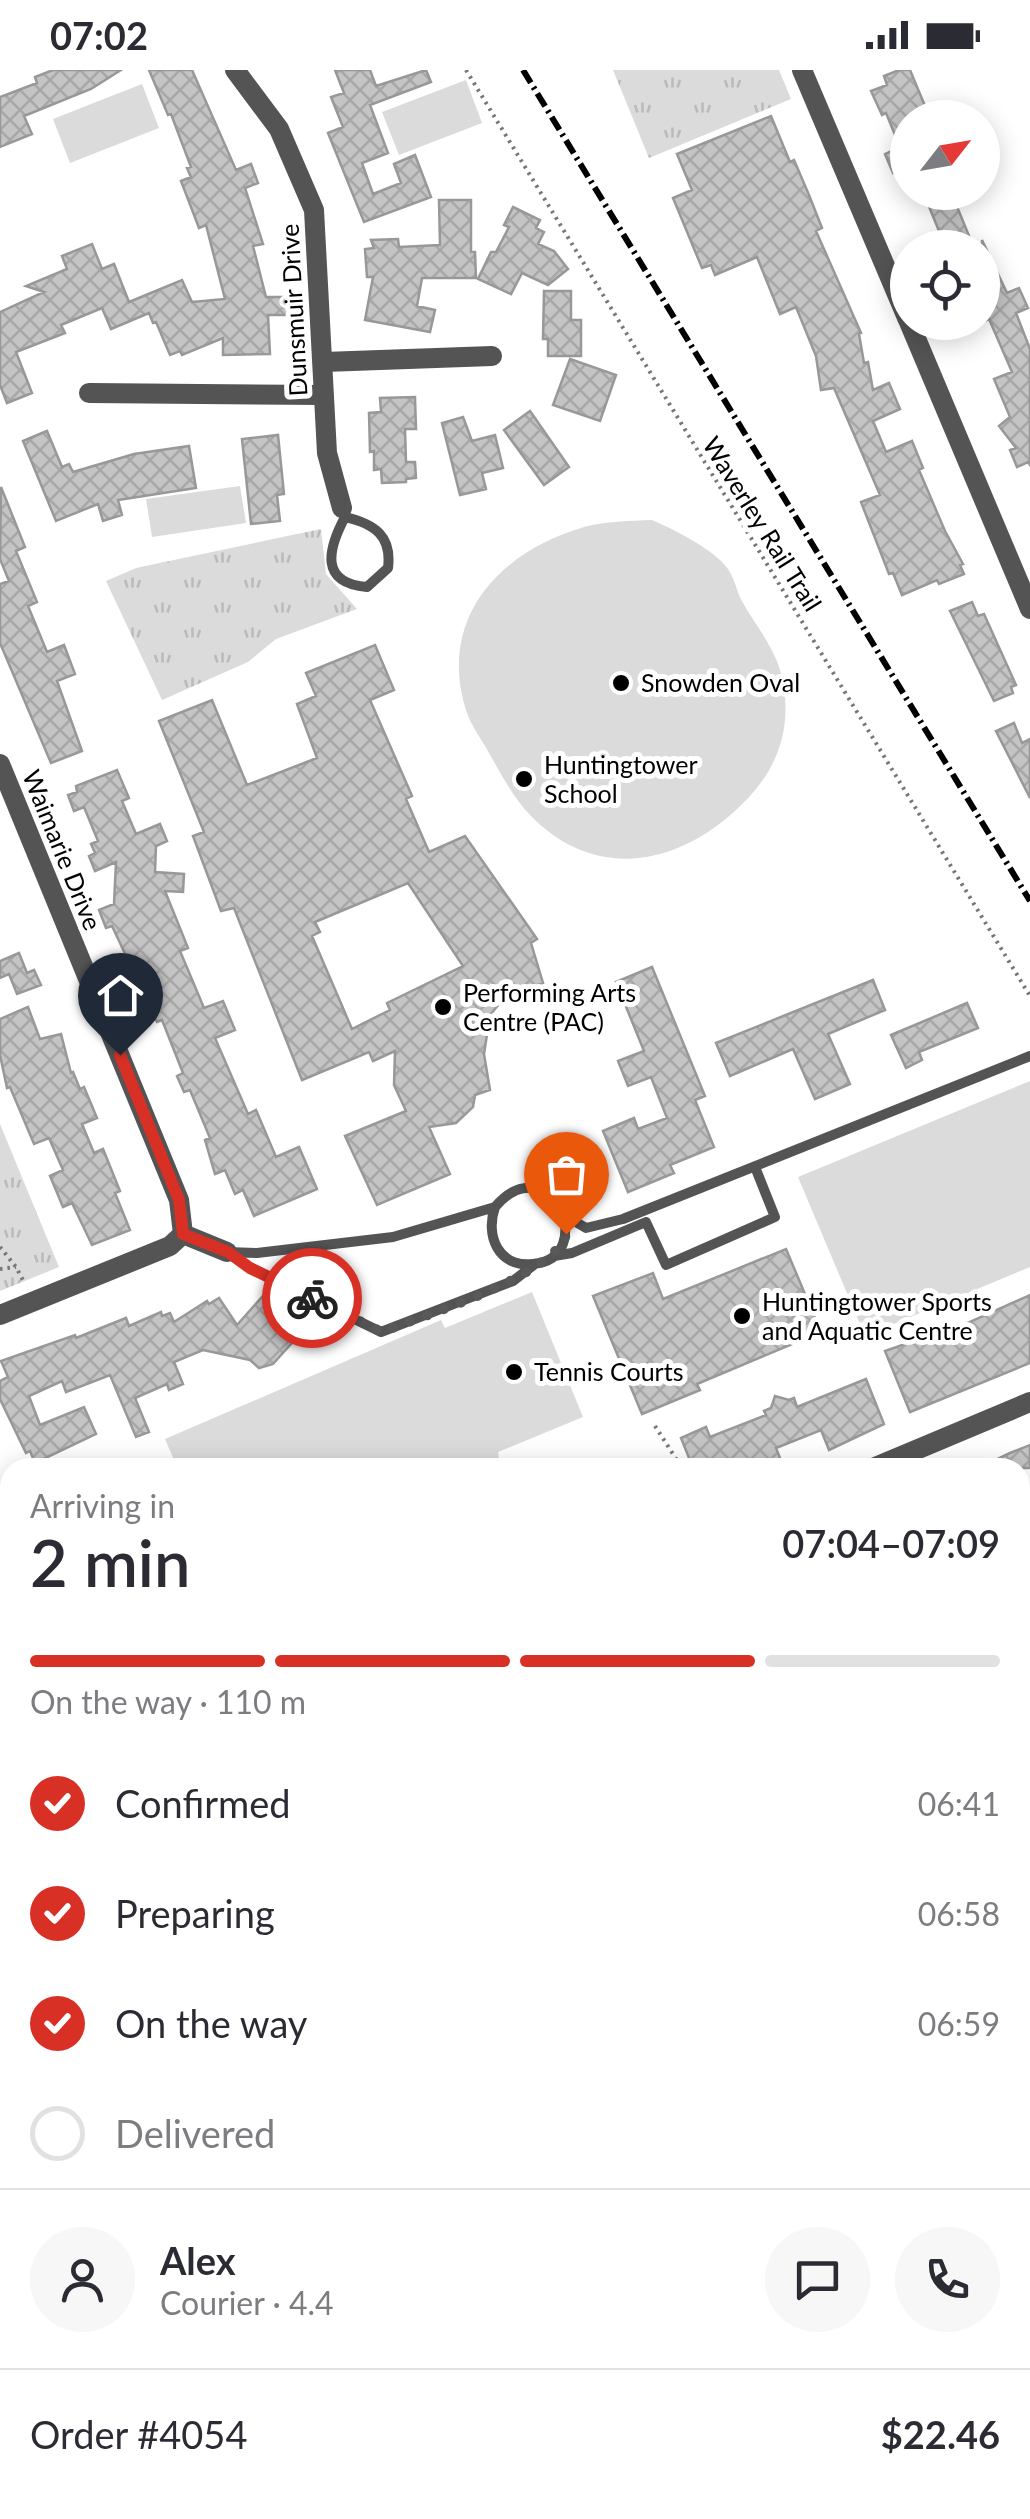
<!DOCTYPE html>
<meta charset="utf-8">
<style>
:root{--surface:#fff;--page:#f7f7f7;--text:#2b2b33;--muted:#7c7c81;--line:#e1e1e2;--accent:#d93025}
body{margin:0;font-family:Lato,sans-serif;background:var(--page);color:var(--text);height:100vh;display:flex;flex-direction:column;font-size:38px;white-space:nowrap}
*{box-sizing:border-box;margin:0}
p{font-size:32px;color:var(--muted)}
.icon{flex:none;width:55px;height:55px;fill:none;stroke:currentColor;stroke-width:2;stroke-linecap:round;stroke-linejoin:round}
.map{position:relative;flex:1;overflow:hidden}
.sheet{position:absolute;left:0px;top:1388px;width:1030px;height:1062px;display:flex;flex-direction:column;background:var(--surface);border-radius:30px 30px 0 0;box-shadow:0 5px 25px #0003}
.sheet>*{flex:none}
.needle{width:65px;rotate:59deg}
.controls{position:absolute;left:890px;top:30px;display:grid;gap:20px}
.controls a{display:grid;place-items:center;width:110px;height:110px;border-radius:50%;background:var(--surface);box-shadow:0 5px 25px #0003;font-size:50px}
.pin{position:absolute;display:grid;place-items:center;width:85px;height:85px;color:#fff;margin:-102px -42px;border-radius:50% 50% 50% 0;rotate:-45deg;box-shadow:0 0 10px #0007}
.pin .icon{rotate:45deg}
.courier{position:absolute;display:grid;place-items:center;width:100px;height:100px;margin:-50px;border:8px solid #d93025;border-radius:50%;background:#fff;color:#222;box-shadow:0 2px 12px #0007}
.head em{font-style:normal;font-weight:600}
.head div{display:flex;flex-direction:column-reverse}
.head{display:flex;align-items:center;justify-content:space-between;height:170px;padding:0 30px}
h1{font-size:65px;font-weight:600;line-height:75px}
.bar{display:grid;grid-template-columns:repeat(4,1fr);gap:15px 10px;align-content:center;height:120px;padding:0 30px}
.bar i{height:12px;border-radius:8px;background:var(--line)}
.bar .active{background:var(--accent)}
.bar p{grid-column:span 4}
.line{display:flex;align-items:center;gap:25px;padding:0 30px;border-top:2px solid var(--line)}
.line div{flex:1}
.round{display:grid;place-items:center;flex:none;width:105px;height:105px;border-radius:52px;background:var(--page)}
ol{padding:0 30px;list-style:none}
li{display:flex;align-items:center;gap:30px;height:110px}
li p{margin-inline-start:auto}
li .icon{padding:10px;border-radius:50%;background:var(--accent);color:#fff;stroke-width:4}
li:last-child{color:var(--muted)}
li i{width:55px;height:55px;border:5px solid var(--line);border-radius:50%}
.status{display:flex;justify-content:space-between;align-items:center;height:70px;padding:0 50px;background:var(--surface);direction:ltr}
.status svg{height:28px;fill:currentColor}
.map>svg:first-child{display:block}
</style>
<div class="status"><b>07:02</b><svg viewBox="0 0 49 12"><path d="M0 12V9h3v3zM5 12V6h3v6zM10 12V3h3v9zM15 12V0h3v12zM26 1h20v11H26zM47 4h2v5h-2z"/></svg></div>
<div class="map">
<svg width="1030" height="2449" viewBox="0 0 1030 2449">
<defs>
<pattern id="grass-tufts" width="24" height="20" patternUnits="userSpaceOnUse" patternTransform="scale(2.5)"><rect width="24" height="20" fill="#dbdbdb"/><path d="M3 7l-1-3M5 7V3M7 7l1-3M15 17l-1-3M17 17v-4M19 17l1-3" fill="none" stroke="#bababa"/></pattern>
<pattern id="building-cross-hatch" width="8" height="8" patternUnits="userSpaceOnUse" patternTransform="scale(2.5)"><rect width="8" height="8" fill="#c4c4c4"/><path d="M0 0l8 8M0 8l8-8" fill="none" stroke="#a7a7a7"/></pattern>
</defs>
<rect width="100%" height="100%" fill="#fff"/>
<path fill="url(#grass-tufts)" d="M613 0H779L791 29 649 88Z
M321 459 326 504 357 539 276 569 248 592 162 630 106 511 136 498Z
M0 1054 59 1197 0 1221Z"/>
<path fill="#dbdbdb" d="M466 10 482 53 399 85 382 42Z
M142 14 159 58 70 93 53 49Z
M240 416 246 453 152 467 146 429Z
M652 450C673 459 715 480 728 499 735 509 737 523 743 533 755 554 773 576 780 600 793 647 783 690 750 726 689 792 601 817 531 746 514 729 501 704 489 683 482 670 472 657 467 643 436 550 498 482 584 457 606 451 630 451 652 450Z
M1030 1011V1197L865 1266 798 1107Z
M532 1222 583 1347 498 1382 499 1388 478 1398 177 1397 165 1369 441 1250 445 1258Z"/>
<path fill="url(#building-cross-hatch)" stroke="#989898" stroke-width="2.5" fill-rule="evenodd" d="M53 0H121L91 19 24 46 32 64 0 77V27L37 13 35 7Z
M149 0H192L236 100 251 94 258 113 245 118 263 174 253 176 266 227H290L291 245H268L270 284 223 285V268L182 285 180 281 170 285 156 252 153 253 149 243 111 259 102 238 61 255 65 263 16 282 32 323 7 333 0 315V242L44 222 26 216 67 199 62 186 92 174 102 199 114 194 129 232 182 210 192 232 225 229 206 155 199 158 181 111 191 107 187 98 191 97 171 44 168 45Z
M335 0H370L376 16 426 0 431 12 370 35 388 83 362 93 373 124 401 113 394 94 415 85 431 127 364 152 328 63 343 57 331 27 344 23Z
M899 0H910L930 48H908V96L893 103 885 84 900 77 886 43 882 45 871 21 887 15 884 6Z
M771 46 790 92 794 90 809 125 822 158 816 161 861 263 859 264 864 293 868 292 873 320 889 313 900 339 873 351 886 382 912 371 923 398 919 400 945 461 963 494 960 495 964 504 939 514 937 510 902 525 893 503 889 504 861 432 880 425 834 318 821 320 816 286 796 237 780 244 757 187 715 205 711 195 702 198 673 128 692 120 677 84Z
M923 122H951L974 178H946Z
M439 130H471V182H475L476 208H422L417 236 435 240 430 262 365 250 373 207H367L365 179 374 178 371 170 398 169 399 177 440 175Z
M513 137 540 150 536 158 544 162 538 174 554 181 568 199 548 215 522 203 511 224 478 209 491 182H496L509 157 504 155Z
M982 170 1007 223 1019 218 1028 238 1016 243 1030 279V395L1028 392 1017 397 1010 380 1016 378 999 356 1010 347 994 309 1012 302 989 249 982 252Z
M544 221H571V250H581V286H548V269H543Z
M570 289 616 305 600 351 553 335Z
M415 327 416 359H405L406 392H415L416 408 406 409V412L382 413 381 399 374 400V381L370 382 369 343 381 342 380 328Z
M530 341 569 397 544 415 504 360Z
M463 347 472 371 495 365 503 398 482 403 486 419 460 425 442 353Z
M47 361 62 397 69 394 73 402 134 384 189 376 196 418 118 430 122 445 103 451 98 434 56 451 23 371Z
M278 365 284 424 277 425 280 451 251 454 242 369Z
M1 417 25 477 16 481 37 532 28 536 47 582 64 575 75 604 57 611 82 681 51 693 0 573V514L9 511 0 489Z
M972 532 978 546 984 544 1016 615 1011 617 1013 623 994 631 950 541Z
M375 575 394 620 370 630 412 726 406 729 429 782 465 766 537 869 531 873 543 913 504 928 490 945 484 984 490 1020 475 1025 473 1037 456 1053 429 1057 450 1104 377 1135 345 1066 406 1041 394 1015 395 981 373 991 369 982 302 1010 234 838 221 841 193 766 204 762 159 651 212 630 247 715 317 688 297 634 316 626 306 603ZM408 813 463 896 387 933 390 940 352 959 312 866 320 862 315 852Z
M1014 653 1022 673 1030 669V728L996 661Z
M117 700 129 728 122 731 136 764 160 754 167 771 156 776 155 802 184 804 183 822 165 821 188 878 180 881 204 938 223 931 235 960 215 968 248 1044 256 1040 276 1087 299 1077 317 1119 254 1146 243 1120 235 1124 225 1100 215 1104 205 1070 210 1068 190 1020 184 1022 177 1006 183 1003 162 950 157 952 112 856 106 858 99 840 114 834 116 792 95 801 89 786 95 783 91 774 98 771 84 737 74 741 68 725 77 722 76 716Z
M19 883 27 903 34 900 41 915 17 924 9 904 0 908V891Z
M652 897 705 1026 695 1030 714 1077 670 1095 674 1103 628 1122 603 1061 634 1048 638 1059 667 1048 651 1007 628 1016 618 991 644 981 616 912Z
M873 910 885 940 828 964 850 1014 815 1029 793 979 730 1006 716 973Z
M967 933 978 958 919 982 922 990 906 998 891 965Z
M28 937 40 969 61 964 71 1003 73 1002 80 1019 84 1017 97 1048 82 1054 94 1083 103 1079 120 1121 115 1123 130 1160 92 1175 72 1133 63 1137 50 1106 63 1100 49 1068 34 1074 10 1017 7 1018 0 985V949Z
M786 1179 821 1262 697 1314 700 1320 642 1344 593 1226 653 1203 663 1229Z
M270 1218 309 1254 273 1294 259 1298 250 1290 203 1280 174 1292 183 1314 169 1320 167 1314 135 1328 149 1362 136 1367 110 1305 66 1322 62 1311 29 1326 40 1355 84 1337 96 1364 35 1393 30 1381 26 1383 0 1329V1311L8 1307 1 1291 75 1265 76 1268 126 1248 129 1256 161 1242 162 1246 170 1243 174 1252 207 1231 209 1234 219 1228 237 1255Z
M1030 1225V1293L910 1342 885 1281 939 1262 941 1265Z
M866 1309 884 1354 829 1380 821 1360 776 1378 784 1398H693L681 1368 706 1357 710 1367 766 1345 764 1341 771 1338 775 1326 789 1330 794 1328 797 1337Z
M1030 1375V1398H979L1010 1383Z"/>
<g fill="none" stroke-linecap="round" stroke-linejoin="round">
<path stroke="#767676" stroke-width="4" stroke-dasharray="2.5 5" stroke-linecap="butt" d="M466 0 1030 926
M0 1177 16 1197 25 1214
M0 1199 16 1197
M655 1356 682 1398"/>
<path stroke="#545454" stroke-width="10" d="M342 438 345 447C375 454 392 466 388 498L367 517C319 513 328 479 345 447
M564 1145 586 1158 623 1149 1030 986
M227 1182 257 1183 393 1167 495 1137C550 1073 600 1188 533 1194 498 1198 485 1165 495 1137
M228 1183 250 1198 381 1262 513 1211 535 1194
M554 1186 572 1183 646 1152 666 1195 775 1147 755 1097"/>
<path stroke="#545454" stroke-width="20" d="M235 0 279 59 314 140 327 383 342 438
M802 0 908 250
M909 252 1030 539
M324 292 492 286
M89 323 322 325
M0 694 179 1130 183 1164 170 1176 0 1245
M183 1164 227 1182
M873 1398 1030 1332
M0 1434 10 1458
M1020 1608 1030 1604
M0 1616 10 1612
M1020 1887 1030 1883
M0 1961 10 1957
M0 2313 10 2309
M1020 2329 1030 2325
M113 2440 117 2449
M617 2440 621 2449
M960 2440 964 2449
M731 2449 752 2440"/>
<path stroke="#000" stroke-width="6" stroke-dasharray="15 5 2.5 5" stroke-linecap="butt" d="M523 0 1030 831"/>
</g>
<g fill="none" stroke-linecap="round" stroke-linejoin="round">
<path stroke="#595959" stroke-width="10" stroke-dasharray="0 18" d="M312 1228 382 1262C424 1245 553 1207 566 1164"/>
<path stroke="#d93025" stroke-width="12" d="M120 985 179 1130 183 1164 228 1182 250 1198 312 1228"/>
</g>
<g fill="#000" stroke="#fff" stroke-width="4">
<circle cx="621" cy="613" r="10"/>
<circle cx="524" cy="709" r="10"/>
<circle cx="443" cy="937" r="10"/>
<circle cx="742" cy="1246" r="10"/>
<circle cx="514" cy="1302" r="10"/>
</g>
<g text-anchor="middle" stroke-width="10" stroke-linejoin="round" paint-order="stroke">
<g font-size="25" fill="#000" stroke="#fff">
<text transform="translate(294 240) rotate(-93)" y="9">Dunsmuir Drive</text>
<text transform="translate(762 454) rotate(58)" y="9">Waverley Rail Trail</text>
<text transform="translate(62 780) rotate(68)" y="9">Waimarie Drive</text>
</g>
<g font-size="25" fill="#000" stroke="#fff" text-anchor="start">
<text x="641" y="622">Snowden Oval</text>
<text x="544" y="704">Huntingtower<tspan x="544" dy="29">School</tspan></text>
<text x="463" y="932">Performing Arts<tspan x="463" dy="29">Centre (PAC)</tspan></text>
<text x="762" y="1241">Huntingtower Sports<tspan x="762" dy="29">and Aquatic Centre</tspan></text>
<text x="534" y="1311">Tennis Courts</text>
</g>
</g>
</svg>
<div class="controls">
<a><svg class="needle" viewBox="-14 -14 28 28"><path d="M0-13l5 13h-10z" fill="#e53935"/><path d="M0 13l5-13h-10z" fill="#7c7c81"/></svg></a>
<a><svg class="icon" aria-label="locate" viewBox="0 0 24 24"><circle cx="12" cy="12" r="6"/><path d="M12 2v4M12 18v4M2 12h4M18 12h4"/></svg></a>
</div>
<div class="pin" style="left:566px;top:1164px;background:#ea580c"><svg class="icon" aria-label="bag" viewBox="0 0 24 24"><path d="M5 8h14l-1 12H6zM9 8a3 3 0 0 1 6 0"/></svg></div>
<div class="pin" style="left:120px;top:985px;background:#1f2937"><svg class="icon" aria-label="home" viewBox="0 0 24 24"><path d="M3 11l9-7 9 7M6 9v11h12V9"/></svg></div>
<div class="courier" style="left:312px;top:1228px"><svg class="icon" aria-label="bike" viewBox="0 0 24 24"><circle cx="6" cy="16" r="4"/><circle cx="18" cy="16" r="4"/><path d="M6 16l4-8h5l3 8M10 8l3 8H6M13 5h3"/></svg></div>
<section class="sheet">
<div class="head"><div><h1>2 min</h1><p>Arriving in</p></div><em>07:04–07:09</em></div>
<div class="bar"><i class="active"></i><i class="active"></i><i class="active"></i><i></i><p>On the way · 110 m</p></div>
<ol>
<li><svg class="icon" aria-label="check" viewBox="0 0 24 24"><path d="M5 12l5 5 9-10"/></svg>Confirmed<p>06:41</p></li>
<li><svg class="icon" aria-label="check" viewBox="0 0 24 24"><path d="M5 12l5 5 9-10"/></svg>Preparing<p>06:58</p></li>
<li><svg class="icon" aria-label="check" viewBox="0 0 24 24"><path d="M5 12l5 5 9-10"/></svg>On the way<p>06:59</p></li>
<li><i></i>Delivered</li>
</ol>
<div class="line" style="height:180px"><a class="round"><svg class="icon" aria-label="person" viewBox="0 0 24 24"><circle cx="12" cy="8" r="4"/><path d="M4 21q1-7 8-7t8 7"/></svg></a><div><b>Alex</b><p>Courier · 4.4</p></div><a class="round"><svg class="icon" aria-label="chat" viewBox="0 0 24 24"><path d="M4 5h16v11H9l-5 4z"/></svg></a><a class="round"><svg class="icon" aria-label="phone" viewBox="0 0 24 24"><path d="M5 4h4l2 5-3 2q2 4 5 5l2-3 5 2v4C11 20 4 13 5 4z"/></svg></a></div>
<div class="line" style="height:130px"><div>Order #4054</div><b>$22.46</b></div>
</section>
</div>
